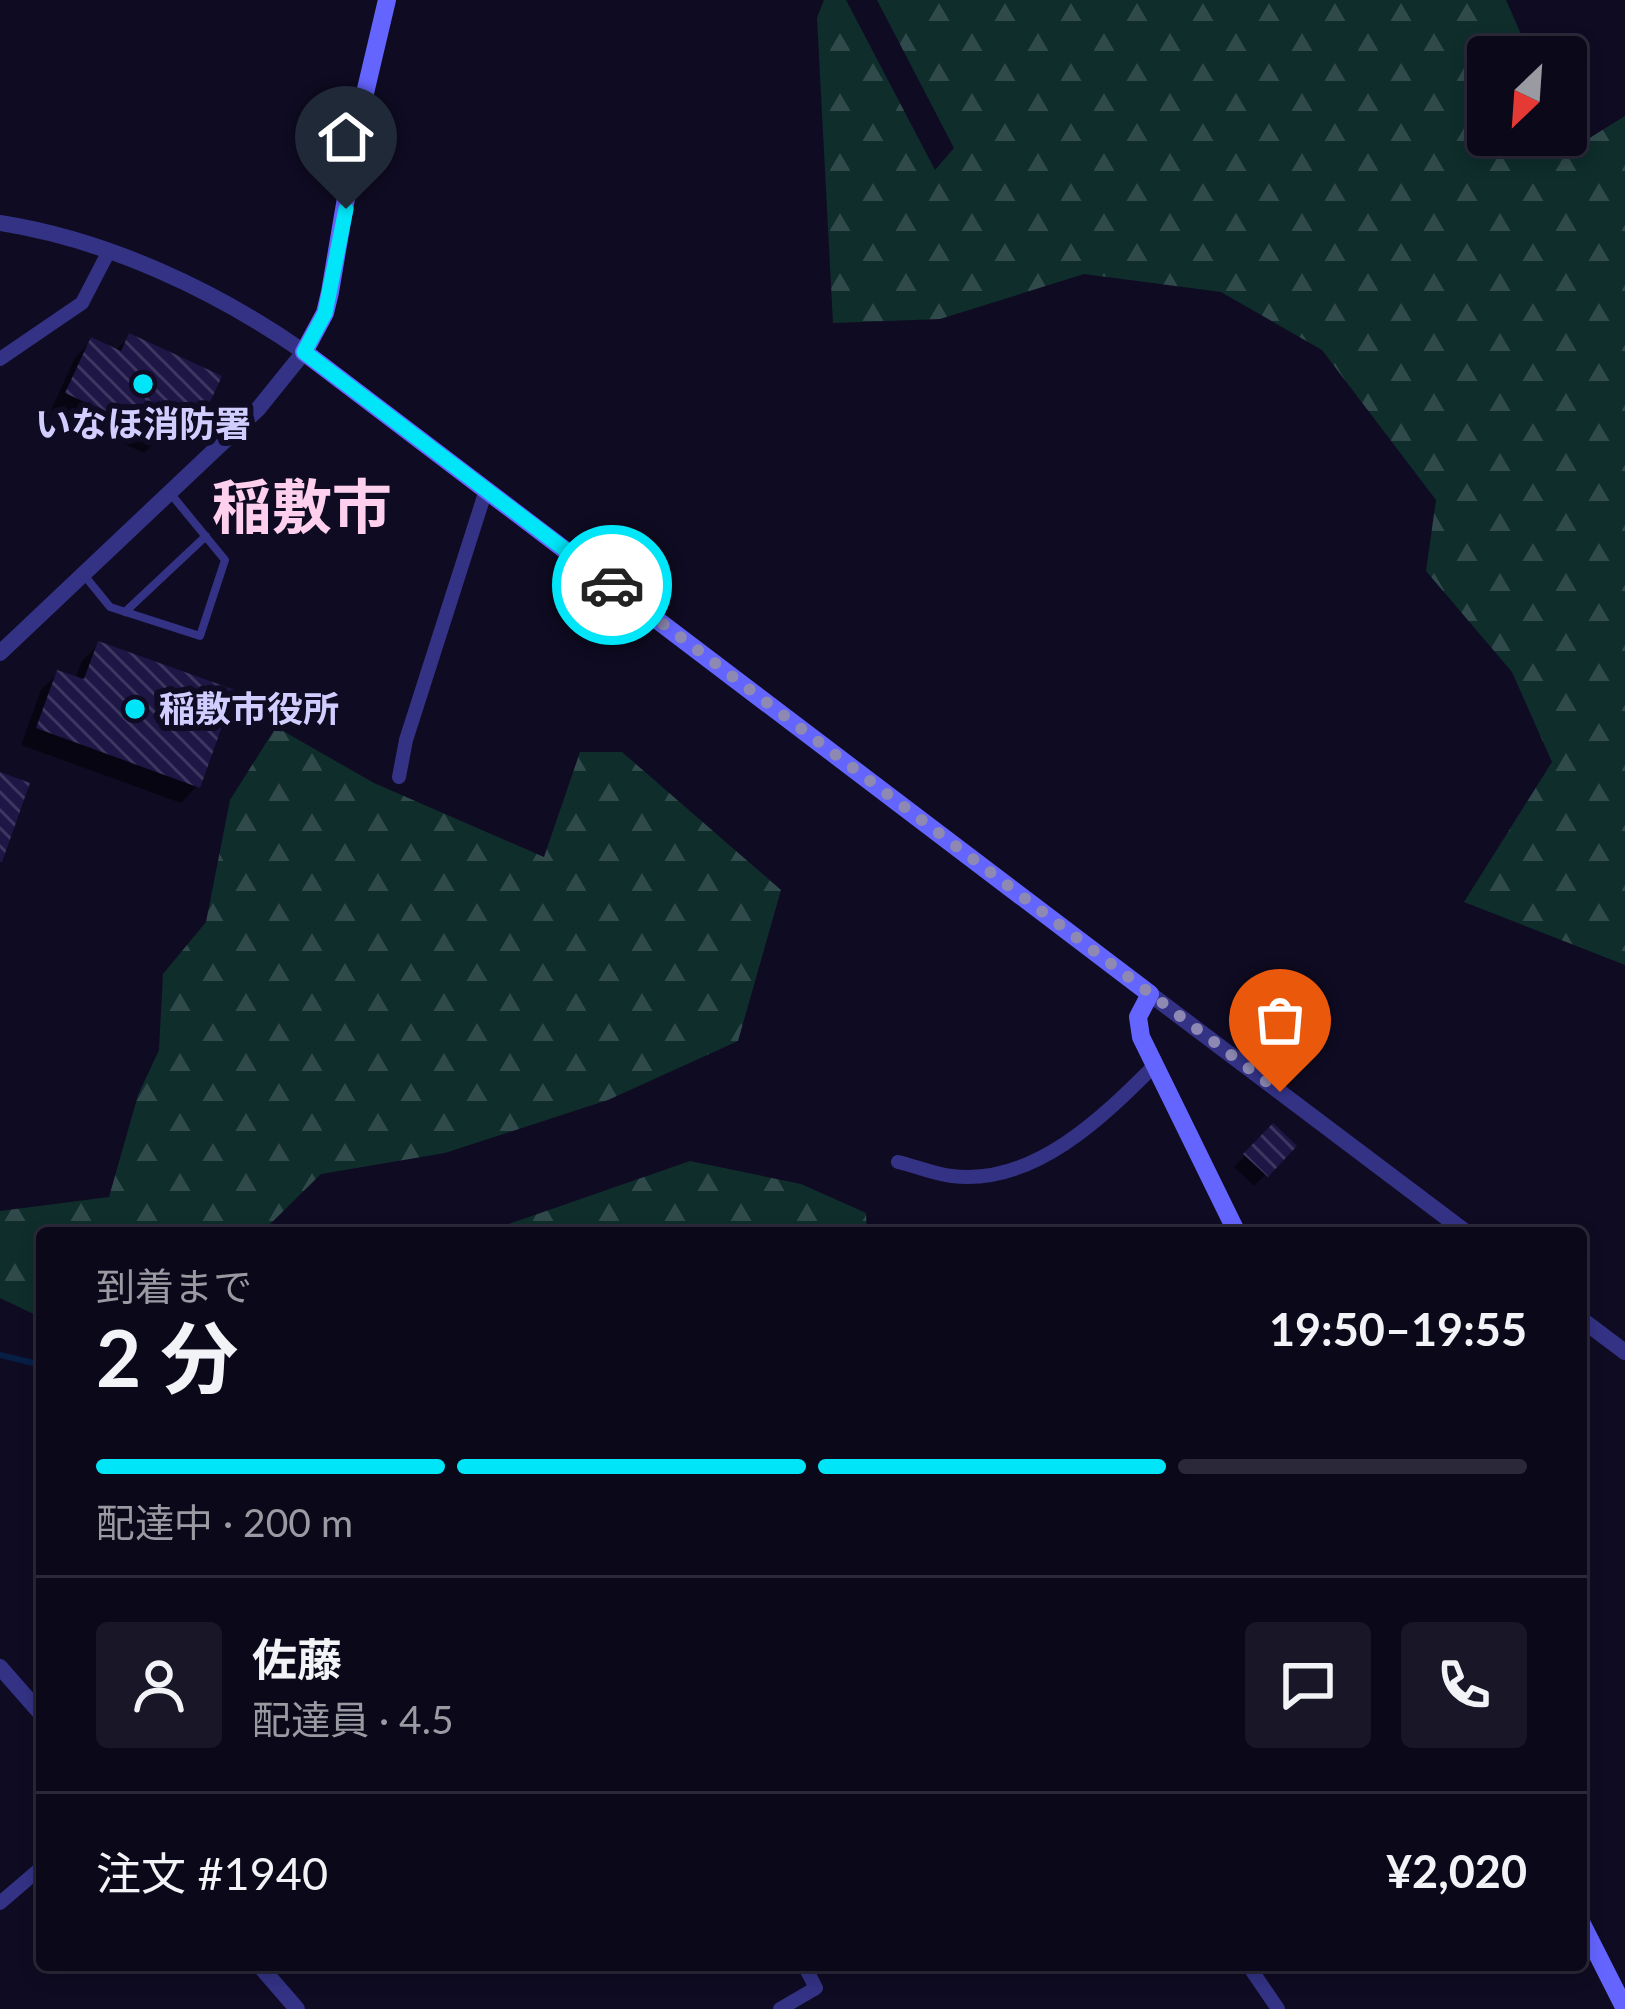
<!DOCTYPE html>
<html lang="ja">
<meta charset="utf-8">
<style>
:root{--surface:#0b081a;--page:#191627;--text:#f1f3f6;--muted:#9a9aa2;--line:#2b2939;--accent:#00e5f8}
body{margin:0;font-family:Lato,"Noto Sans JP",sans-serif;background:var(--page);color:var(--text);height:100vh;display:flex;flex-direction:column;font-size:45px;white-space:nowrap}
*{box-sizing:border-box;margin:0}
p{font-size:39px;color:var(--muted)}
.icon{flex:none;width:66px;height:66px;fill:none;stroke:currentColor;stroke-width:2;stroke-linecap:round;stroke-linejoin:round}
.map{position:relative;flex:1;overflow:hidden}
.details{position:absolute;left:36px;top:1227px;width:1551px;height:744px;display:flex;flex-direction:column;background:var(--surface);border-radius:12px;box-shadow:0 6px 18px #0003,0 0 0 3px var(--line)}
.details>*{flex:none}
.needle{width:78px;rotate:205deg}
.controls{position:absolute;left:1467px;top:36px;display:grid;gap:24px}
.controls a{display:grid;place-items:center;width:120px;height:120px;border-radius:12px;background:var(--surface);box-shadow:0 6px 18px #0003,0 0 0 3px var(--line);font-size:60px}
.pin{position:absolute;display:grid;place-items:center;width:102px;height:102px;color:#fff;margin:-123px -51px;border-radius:50% 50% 50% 0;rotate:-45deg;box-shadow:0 0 12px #0007}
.pin .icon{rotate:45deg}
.courier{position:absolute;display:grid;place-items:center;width:120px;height:120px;margin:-60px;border:9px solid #00e5f8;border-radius:50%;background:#fff;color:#222;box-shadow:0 3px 15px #0007}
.head em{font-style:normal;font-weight:700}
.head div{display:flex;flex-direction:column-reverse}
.head{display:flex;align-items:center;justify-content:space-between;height:204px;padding:0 60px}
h1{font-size:78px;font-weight:700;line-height:90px}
.bar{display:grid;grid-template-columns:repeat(4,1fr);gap:18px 12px;align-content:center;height:144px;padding:0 60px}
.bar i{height:15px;border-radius:9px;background:var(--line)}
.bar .active{background:var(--accent)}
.bar p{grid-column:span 4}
.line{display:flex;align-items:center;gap:30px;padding:0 60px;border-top:3px solid var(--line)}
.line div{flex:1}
.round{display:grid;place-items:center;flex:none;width:126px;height:126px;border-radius:12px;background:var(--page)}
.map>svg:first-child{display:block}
</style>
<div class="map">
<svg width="1625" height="2009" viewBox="0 0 1625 2009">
<defs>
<pattern id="forest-firs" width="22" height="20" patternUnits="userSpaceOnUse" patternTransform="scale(3)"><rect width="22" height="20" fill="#0e2d2b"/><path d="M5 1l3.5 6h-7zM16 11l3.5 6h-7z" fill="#304a4b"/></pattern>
<pattern id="building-back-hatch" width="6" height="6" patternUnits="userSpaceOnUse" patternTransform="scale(3)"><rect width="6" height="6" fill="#1e1645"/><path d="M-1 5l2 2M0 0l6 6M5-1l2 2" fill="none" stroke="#3e3761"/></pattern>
</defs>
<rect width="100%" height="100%" fill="#0f0b22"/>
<path fill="url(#forest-firs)" d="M824 0H846L935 170 954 148 877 0H1506L1531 57H1488V135H1566V130L1575 147 1625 116V965L1464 902 1552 762 1512 672 1426 571 1436 500 1322 350 1221 292 1084 274 940 319 833 323 817 18Z
M276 727 374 783 544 857 580 752H622L781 890 738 1041 608 1100 445 1153 321 1174 261 1233H42V1318L0 1298V1211L109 1197 138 1095 159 1050 163 974 206 922 230 800Z
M690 1161 801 1184 866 1213 867 1233H483Z"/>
<path fill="#0007" d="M129 337 195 426 179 443 162 435 144 453 51 410 75 358 91 341 114 352Z
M99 644 197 786 181 803 21 745 41 690 58 673 75 679 82 661Z
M1273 1127 1293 1146 1254 1186 1234 1167Z"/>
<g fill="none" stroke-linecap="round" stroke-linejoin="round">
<path stroke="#071f45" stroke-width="6" d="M0 1355 42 1365"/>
</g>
<path fill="url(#building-back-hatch)" d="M129 333 222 376 198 428 173 416 163 438 65 393 91 337 121 351Z
M98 641 235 690 200 788 36 728 57 670 84 679Z
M0 772 30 783 2 862H0Z
M1273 1123 1297 1146 1268 1177 1243 1154Z"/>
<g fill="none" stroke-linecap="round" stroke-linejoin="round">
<path stroke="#333285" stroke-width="8" d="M84 575 110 607 200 636 225 560 170 493
M125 612 206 536"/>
<path stroke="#333285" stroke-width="14" d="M0 359 82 303 109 251
M399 777 406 740 486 490
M898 1162C916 1166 934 1174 952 1176 1034 1186 1103 1117 1156 1064
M0 1903 42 1867
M1248 1965 1278 2009
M780 2009 816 1988 804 1965"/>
<path stroke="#333285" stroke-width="16" d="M0 223C108 240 215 290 304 352L258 409 0 653
M1150 994 1467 1233
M1581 1319 1625 1352
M0 1667 42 1715
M259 1965 297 2009"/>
<path stroke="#6464ff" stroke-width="18" d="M387 0 361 110 330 292 325 313 304 352 1150 994 1138 1017 1141 1037 1237 1233
M1581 1922 1625 2009"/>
</g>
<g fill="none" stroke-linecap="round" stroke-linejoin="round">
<path stroke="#8d89b2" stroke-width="12" stroke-dasharray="0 21.6" d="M612 585 1280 1092"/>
<path stroke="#00e5f8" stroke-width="15" d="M346 209 325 313 304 352 612 585"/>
</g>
<g fill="#00e5f8" stroke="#0f0b22" stroke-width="4.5">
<circle cx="143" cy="384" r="12"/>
<circle cx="135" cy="709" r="12"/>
</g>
<g text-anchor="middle" stroke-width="12" stroke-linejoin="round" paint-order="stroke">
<g font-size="36" font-weight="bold" fill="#d1cdff" stroke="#0f0b22">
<text x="143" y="437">いなほ消防署</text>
<text x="159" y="722" text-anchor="start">稲敷市役所</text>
</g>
<g font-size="60" font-weight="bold" fill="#ffcfee" stroke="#0f0b22">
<text x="302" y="529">稲敷市</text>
</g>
</g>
</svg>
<div class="controls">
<a><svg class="needle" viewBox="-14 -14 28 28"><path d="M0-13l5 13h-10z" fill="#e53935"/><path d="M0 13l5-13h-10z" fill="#9a9aa2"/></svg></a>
</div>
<div class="pin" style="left:1280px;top:1092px;background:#ea580c"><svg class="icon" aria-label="bag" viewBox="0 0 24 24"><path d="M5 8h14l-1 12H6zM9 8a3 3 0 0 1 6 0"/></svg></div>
<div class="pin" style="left:346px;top:209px;background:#1f2937"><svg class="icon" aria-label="home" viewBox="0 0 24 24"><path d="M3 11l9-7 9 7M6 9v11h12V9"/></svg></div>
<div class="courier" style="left:612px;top:585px"><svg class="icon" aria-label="car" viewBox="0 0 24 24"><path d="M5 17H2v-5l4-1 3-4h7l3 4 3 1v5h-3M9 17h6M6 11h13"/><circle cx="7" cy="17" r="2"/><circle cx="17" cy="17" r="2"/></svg></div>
<section class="details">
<div class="head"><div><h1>2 分</h1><p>到着まで</p></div><em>19:50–19:55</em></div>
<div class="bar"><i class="active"></i><i class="active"></i><i class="active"></i><i></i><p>配達中 · 200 m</p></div>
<div class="line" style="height:216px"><a class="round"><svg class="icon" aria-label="person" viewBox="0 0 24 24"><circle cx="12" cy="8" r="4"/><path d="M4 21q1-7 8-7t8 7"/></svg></a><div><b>佐藤</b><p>配達員 · 4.5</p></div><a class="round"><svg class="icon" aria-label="chat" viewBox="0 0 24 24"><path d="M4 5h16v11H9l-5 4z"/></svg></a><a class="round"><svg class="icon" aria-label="phone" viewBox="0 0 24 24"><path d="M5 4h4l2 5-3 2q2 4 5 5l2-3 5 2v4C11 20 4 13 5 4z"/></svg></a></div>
<div class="line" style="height:156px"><div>注文 #1940</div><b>¥2,020</b></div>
</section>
</div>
